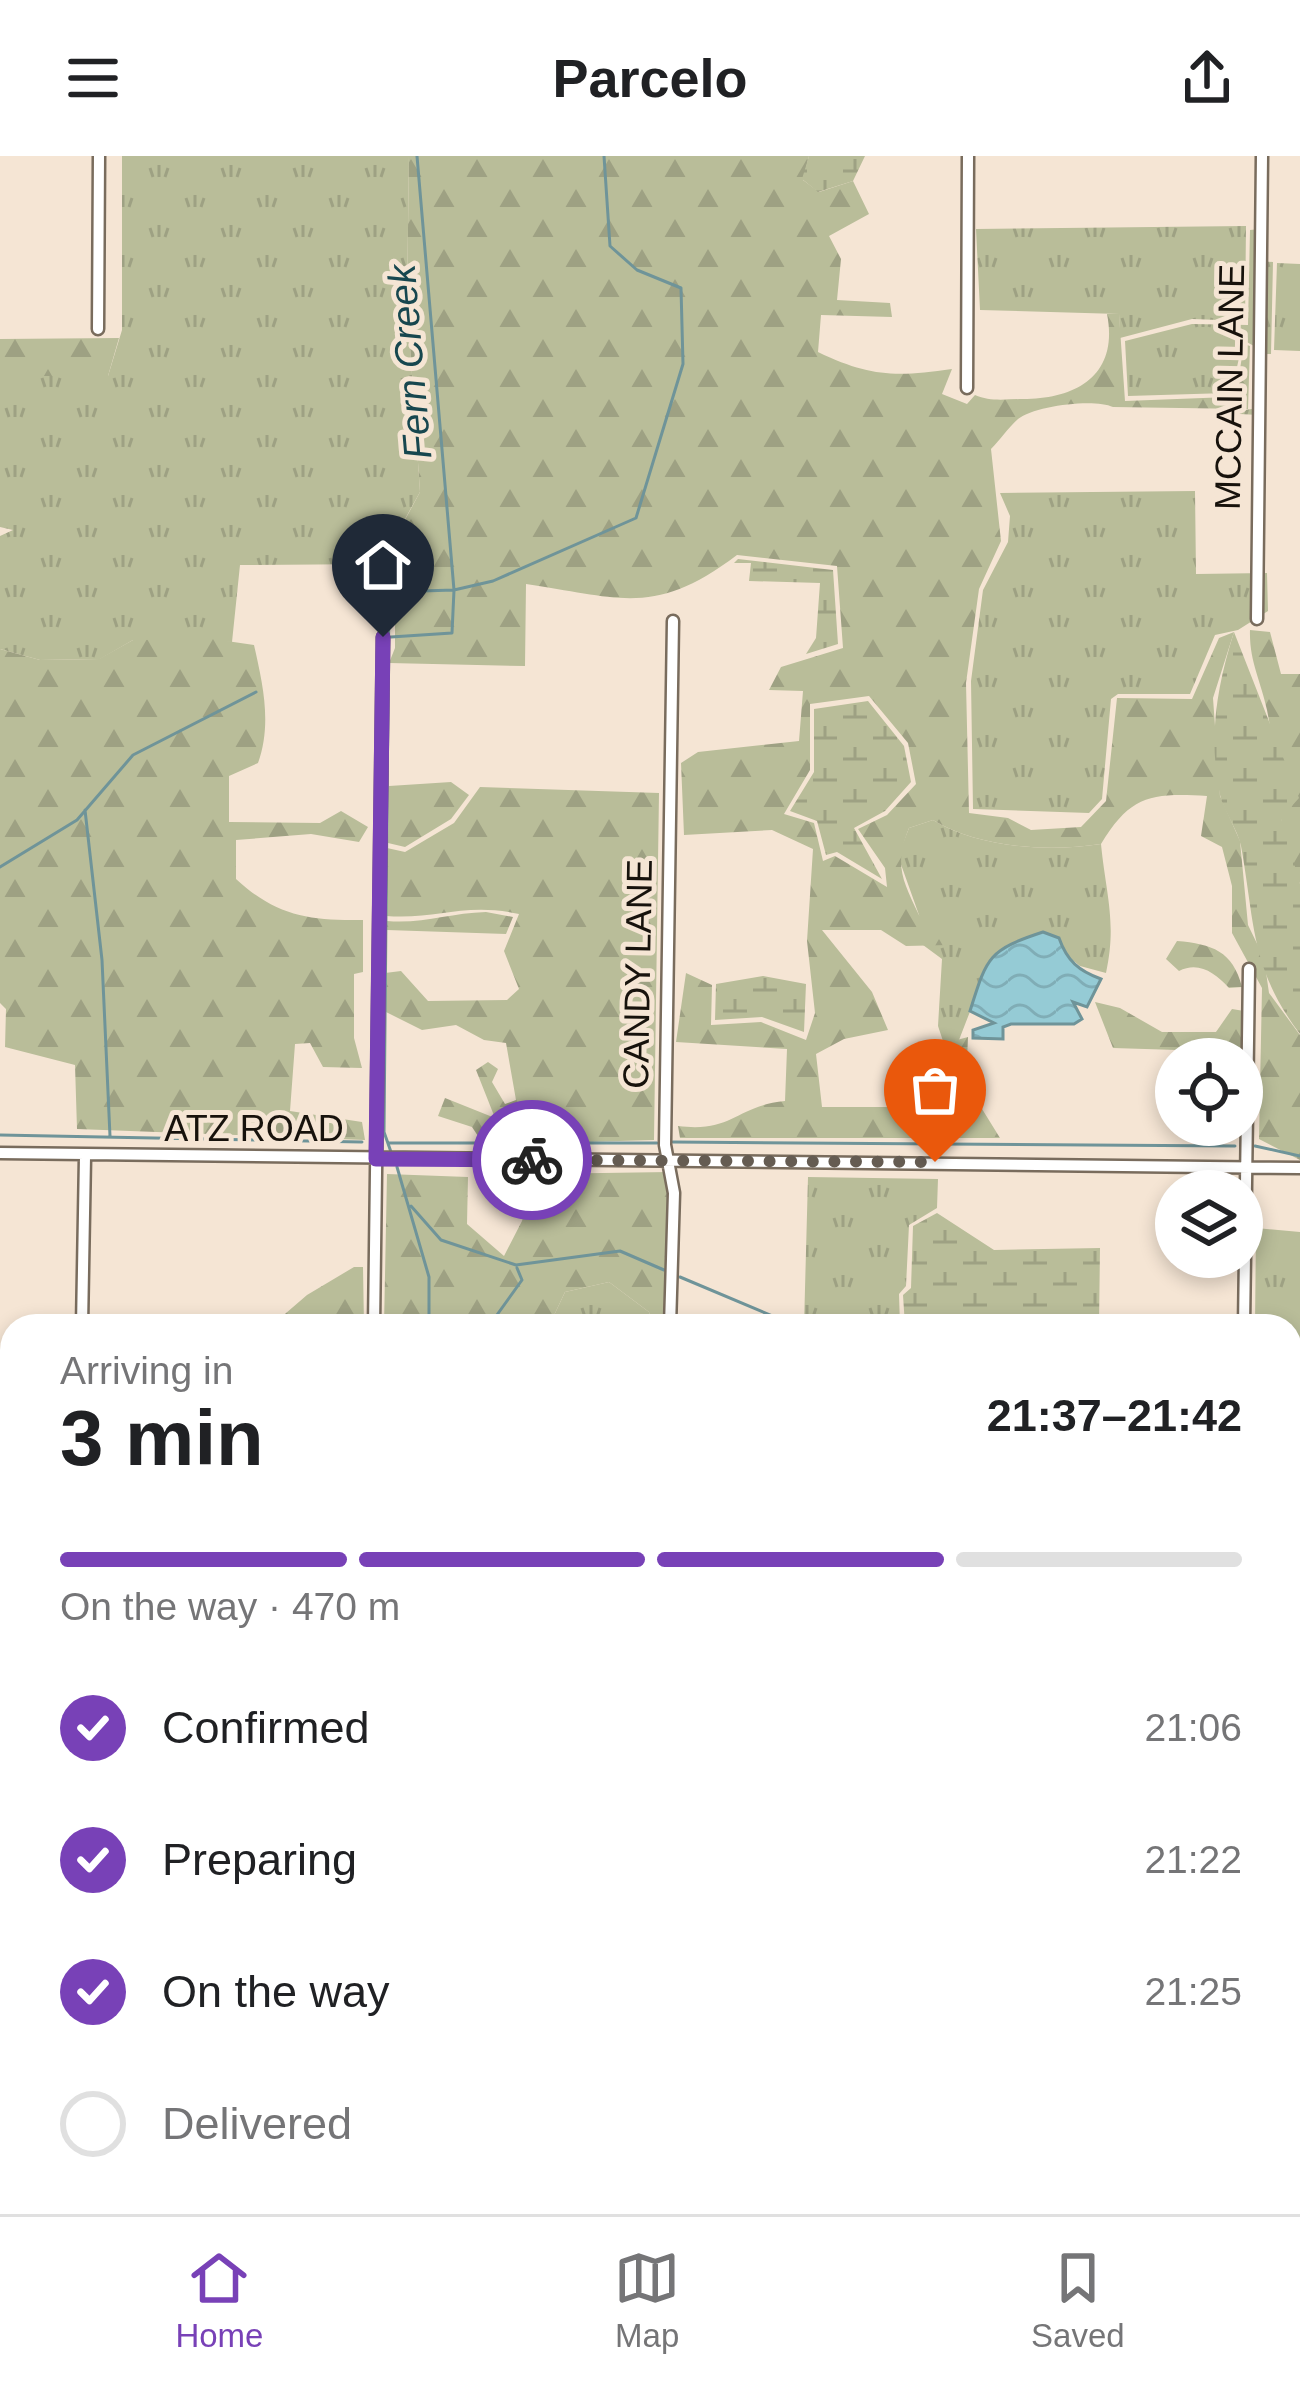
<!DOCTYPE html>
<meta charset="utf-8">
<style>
:root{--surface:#fff;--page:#f2f2f2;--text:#202124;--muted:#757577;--line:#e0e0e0;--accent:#7841b7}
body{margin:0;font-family:Helvetica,sans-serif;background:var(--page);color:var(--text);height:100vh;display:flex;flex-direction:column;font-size:45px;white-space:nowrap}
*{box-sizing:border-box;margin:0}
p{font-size:39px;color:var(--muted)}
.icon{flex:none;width:66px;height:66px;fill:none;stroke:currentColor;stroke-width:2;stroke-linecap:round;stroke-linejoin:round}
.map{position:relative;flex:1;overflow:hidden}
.side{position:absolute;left:0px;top:1158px;width:1302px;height:900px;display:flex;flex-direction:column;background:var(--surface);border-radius:36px 36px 0 0;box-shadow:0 6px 18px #0003}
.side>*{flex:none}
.fabs{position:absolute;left:1155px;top:882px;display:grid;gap:24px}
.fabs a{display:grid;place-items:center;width:108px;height:108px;border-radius:50%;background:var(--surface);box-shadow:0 6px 18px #0003;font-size:60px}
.pin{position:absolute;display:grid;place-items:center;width:102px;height:102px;color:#fff;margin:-123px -51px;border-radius:50% 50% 50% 0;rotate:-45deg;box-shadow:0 0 12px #0007}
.pin .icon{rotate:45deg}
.courier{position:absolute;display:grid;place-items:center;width:120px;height:120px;margin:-60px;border:9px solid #7841b7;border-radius:50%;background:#fff;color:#222;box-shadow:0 3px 15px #0007}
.head em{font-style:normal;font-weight:700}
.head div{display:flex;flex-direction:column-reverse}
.head{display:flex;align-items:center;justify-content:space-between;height:204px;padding:0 60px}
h1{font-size:78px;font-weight:700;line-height:90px}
.bar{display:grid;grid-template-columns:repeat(4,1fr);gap:18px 12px;align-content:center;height:144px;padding:0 60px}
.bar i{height:15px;border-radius:9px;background:var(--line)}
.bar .active{background:var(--accent)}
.bar p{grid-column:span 4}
ol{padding:0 60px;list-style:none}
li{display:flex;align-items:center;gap:36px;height:132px}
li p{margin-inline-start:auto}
li .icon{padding:12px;border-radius:50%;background:var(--accent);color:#fff;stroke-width:4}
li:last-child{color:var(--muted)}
li i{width:66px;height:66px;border:6px solid var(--line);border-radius:50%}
header{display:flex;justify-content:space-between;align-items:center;height:156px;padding:0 60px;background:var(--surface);font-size:54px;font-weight:700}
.tabs{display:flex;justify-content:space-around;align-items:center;height:168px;border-top:3px solid var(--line);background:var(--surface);font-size:33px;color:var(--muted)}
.tabs a{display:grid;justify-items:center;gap:6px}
.tabs .active{color:var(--accent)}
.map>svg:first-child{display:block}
</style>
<header><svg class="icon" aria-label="menu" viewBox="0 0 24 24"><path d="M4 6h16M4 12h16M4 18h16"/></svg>Parcelo<svg class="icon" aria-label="share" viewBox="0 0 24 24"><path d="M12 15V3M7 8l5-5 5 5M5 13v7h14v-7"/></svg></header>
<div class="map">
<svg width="1300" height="2058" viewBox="0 0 1300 2058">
<defs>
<pattern id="grass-tufts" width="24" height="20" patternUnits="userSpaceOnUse" patternTransform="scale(3)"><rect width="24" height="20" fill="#b9bd99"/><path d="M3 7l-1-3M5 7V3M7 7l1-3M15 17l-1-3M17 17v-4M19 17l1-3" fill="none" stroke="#9ea183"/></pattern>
<pattern id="forest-firs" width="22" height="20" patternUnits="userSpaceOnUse" patternTransform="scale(3)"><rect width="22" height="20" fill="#b9bd99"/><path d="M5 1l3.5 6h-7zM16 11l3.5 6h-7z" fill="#9ea183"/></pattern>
<pattern id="wetland-marsh" width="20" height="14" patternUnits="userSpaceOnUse" patternTransform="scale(3)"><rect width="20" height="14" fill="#b9bd99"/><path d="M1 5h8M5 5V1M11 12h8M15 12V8" fill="none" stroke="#9ea183"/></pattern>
<pattern id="water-waves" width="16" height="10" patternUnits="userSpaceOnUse" patternTransform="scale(3)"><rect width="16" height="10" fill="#95cbd5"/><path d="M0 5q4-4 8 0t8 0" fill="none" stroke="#80adb6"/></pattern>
</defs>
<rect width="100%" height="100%" fill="#f5e5d4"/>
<path fill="url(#grass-tufts)" d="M122 0H409L407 145 420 336 380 408 240 409 232 486 133 484 100 503 40 504 0 493V380L13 374 0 371V220H108L122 174Z
M1246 70 1245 165 1192 163 1120 182 1119 158 980 154 976 73Z
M1260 73V105L1273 106 1271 198H1259L1258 259 1222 257 1252 253 1254 190 1243 184 1233 229 1227 237 1128 240 1125 185 1192 168 1248 169 1250 74Z
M1277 107 1300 108V195L1274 194Z
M1195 335 1196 418 1267 417 1268 455 1238 474 1215 479 1190 538H1118L1111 543 1102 643 1089 657 973 653 971 525 983 434 1008 386 1010 360 1000 337Z
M933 664C979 692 1048 696 1101 688 1106 739 1117 766 1106 817L1080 810 1065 798 976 840 959 884 944 888 938 870 942 803 923 789 948 788 919 759 898 700 909 672Z
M808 1021 938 1023 937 1052 909 1069 906 1130 899 1138 900 1170H804Z
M1256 1072 1300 1076V1301H1290V1170H1255Z
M609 1126 649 1156 653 1170H549L565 1136Z
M1290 1835H1300V2004H1290Z
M0 2004 12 2005V2046H201L185 2058H0Z
M392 2046H977L973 2058H389Z"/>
<path fill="url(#forest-firs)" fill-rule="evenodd" d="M409 0H809L803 24 819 36 853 25 869 58 829 80 841 103 837 144 890 147 892 161 821 159 818 196C870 221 896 221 952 213L942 238 967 248 975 239C990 246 1007 243 1023 243 1077 243 1119 219 1107 158H1119L1125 245 1229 241 1237 232 1244 188 1250 190 1248 253 1113 251C1094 242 1034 250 1018 263 1008 272 1000 284 991 293L1001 385 979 433 966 527 969 657 1008 662 1031 674 1081 671 1106 645 1117 542 1192 543 1219 482 1234 476 1213 542 1220 640 1240 685 1248 769 1264 802 1269 837 1300 879V1004L1259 983 1262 832 1232 777V730L1222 691 1201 680 1207 640C1151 637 1131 639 1101 688 1048 696 979 692 933 664L909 672C894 709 902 723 919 759L951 767 948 789 906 790 881 774H822L872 836 888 874 844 883 816 898 822 951H931L920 894 968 881 966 927 1000 982H680L678 970C733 977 735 950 785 945L787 893 676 886 686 817 712 829 711 869 761 866 806 884 815 857 807 785 813 693 772 674 684 679 681 607 698 596 799 585 803 535 769 534 781 511 843 492 837 410 737 399C655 461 621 442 526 428L525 510 389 507 395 492V418L381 408 420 336 407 145ZM869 540 908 587 916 628 887 659 858 673 885 712 887 731 835 700 823 705 814 667 784 658 810 614V548Z
M119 182 108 220H0V183Z
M1250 474 1270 476 1281 518H1300V728C1274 674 1279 612 1267 554 1261 525 1249 505 1250 474Z
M213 483 254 489C263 529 272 568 258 607L229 620V666L320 667 341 655 368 671 359 686 311 678 236 684V723C276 760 310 765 363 764V816L354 818V882L362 912 323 911 310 887 295 888 290 955 362 966 365 984 77 973 75 909 5 891 6 853 0 847V493L40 504 99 503 133 484Z
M451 626 469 639 451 663 405 691 388 687 389 630Z
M480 631 659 637 654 984 484 989 472 971 438 960 445 942 495 962 476 914 488 906 498 913 492 926 505 948 516 944 506 887 484 884 456 869 422 874 384 855 385 817 401 815 428 845 507 844 519 833 504 795 519 758C464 746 436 764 386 760L387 692 405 696 454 667Z
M486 756 513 761 506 778 387 774V765C423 768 450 757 486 756Z
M1177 785C1212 788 1233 795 1242 831L1229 832C1215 817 1199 805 1179 815L1166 803Z
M1095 846 1120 852 1162 876H1216L1232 853 1244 855 1241 896 1113 892Z
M669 1016 670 1170H653L649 1156 609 1126 565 1136 549 1170H384L387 1018 468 1021 467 1068 504 1100 522 1065 535 1018Z
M354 1111H363L364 1170H336L334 1158 324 1170H271L307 1139Z
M12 1338V1495L0 1498V1349Z
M201 2046H392L389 2058H185Z"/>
<path fill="url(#wetland-marsh)" d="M809 0H865L853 25 818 36 802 23Z
M738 403 833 414 838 488 806 498 816 482 820 427 749 425 751 407H734Z
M1234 476 1299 642 1281 662 1300 728V878C1250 812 1255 767 1241 690 1237 672 1224 656 1220 639 1208 581 1217 530 1234 476Z
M868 545 904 590 911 626 885 655 854 672 882 723 837 696 826 699 817 665 790 655 814 616V553Z
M763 820 806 828 804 876 762 861 715 864 716 828Z
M937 1057 994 1094 1100 1092 1099 1170H905L903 1139 911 1132 913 1070Z
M12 1495V1842L0 1856V1498Z
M977 2046H1200L1204 2058H973Z"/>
<path fill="url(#water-waves)" stroke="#6f9499" stroke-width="3" d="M1043 776 1059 782C1067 805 1079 815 1101 823L1087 851 1073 846 1082 863 1074 868H1011L1003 871V883L973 882V874L994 867 970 855C987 801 988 794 1043 776Z"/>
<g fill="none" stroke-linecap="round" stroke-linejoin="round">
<path stroke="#6f9499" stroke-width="3" d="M389 435 384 976 391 996
M389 436 454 434 493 425 636 362 683 208 681 132 637 114 610 90 604 0
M391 481 452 477 454 434 417 0
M85 654 102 804 110 980
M0 711 77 664 133 599 256 536
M0 979 362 986
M673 986 1235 990
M389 987H657
M1255 990 1300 1000
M397 1011 429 1121V1170
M411 1050 441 1084 516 1109 620 1095 664 1114
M680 1121 796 1170
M489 1170 522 1124 517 1112
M0 1666 12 1652
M0 1909 12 1908
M1090 2046 1092 2058
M345 2058V2046"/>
<defs>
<path id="minor" d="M98 173 99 0
M967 232 968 0
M1257 463 1262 0
M0 997 1300 1012
M82 1170 85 1001
M374 1170 383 481
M670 1170 674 1037 665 989 673 465
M1244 1170 1249 813"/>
</defs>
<use href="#minor" stroke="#796c5d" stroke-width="15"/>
<use href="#minor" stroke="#fff" stroke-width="10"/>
</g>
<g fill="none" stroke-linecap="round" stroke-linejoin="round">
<path stroke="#655c52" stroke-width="12" stroke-dasharray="0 21.6" d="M532 1004 935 1006"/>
<path stroke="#7841b7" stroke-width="15" d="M383 481 376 1003 532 1004"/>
</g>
<g text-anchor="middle" stroke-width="10" stroke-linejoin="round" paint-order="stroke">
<g font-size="36" fill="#17120c" stroke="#f5e5d4">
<text transform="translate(1229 231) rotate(-89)" y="13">MCCAIN LANE</text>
<text transform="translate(637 818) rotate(-89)" y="13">CANDY LANE</text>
<text x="254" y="985">ATZ ROAD</text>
</g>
<g font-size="39" font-style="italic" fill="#17474f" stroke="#f5e5d4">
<text transform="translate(409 206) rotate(-95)" y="14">Fern Creek</text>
</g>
</g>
</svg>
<div class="fabs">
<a><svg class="icon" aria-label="locate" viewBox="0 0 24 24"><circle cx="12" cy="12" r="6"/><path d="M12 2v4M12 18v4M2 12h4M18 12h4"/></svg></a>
<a><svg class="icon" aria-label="layers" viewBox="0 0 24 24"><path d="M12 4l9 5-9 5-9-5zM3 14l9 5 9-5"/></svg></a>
</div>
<div class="pin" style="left:935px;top:1006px;background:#ea580c"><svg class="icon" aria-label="bag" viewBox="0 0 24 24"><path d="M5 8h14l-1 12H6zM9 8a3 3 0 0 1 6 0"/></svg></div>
<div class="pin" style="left:383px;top:481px;background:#1f2937"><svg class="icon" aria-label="home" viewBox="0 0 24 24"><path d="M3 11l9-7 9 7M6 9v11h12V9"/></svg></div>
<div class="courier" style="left:532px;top:1004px"><svg class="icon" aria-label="bike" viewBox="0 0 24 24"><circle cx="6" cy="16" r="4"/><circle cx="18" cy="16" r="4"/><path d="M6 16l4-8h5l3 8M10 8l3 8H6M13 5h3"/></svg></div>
<section class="side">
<div class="head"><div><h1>3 min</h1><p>Arriving in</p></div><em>21:37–21:42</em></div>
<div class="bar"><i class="active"></i><i class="active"></i><i class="active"></i><i></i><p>On the way · 470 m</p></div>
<ol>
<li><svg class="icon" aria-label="check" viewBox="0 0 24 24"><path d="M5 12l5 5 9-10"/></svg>Confirmed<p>21:06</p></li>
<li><svg class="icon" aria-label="check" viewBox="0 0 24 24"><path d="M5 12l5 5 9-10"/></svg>Preparing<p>21:22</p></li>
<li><svg class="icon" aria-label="check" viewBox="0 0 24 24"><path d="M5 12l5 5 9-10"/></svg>On the way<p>21:25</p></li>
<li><i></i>Delivered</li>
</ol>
</section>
</div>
<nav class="tabs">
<a class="active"><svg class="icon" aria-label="home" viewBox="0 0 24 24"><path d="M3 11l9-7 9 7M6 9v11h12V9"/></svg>Home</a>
<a><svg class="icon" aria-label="map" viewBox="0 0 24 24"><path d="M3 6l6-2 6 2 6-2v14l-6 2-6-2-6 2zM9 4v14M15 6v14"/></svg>Map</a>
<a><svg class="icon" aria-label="saved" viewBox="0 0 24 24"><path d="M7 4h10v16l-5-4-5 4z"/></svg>Saved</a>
</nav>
